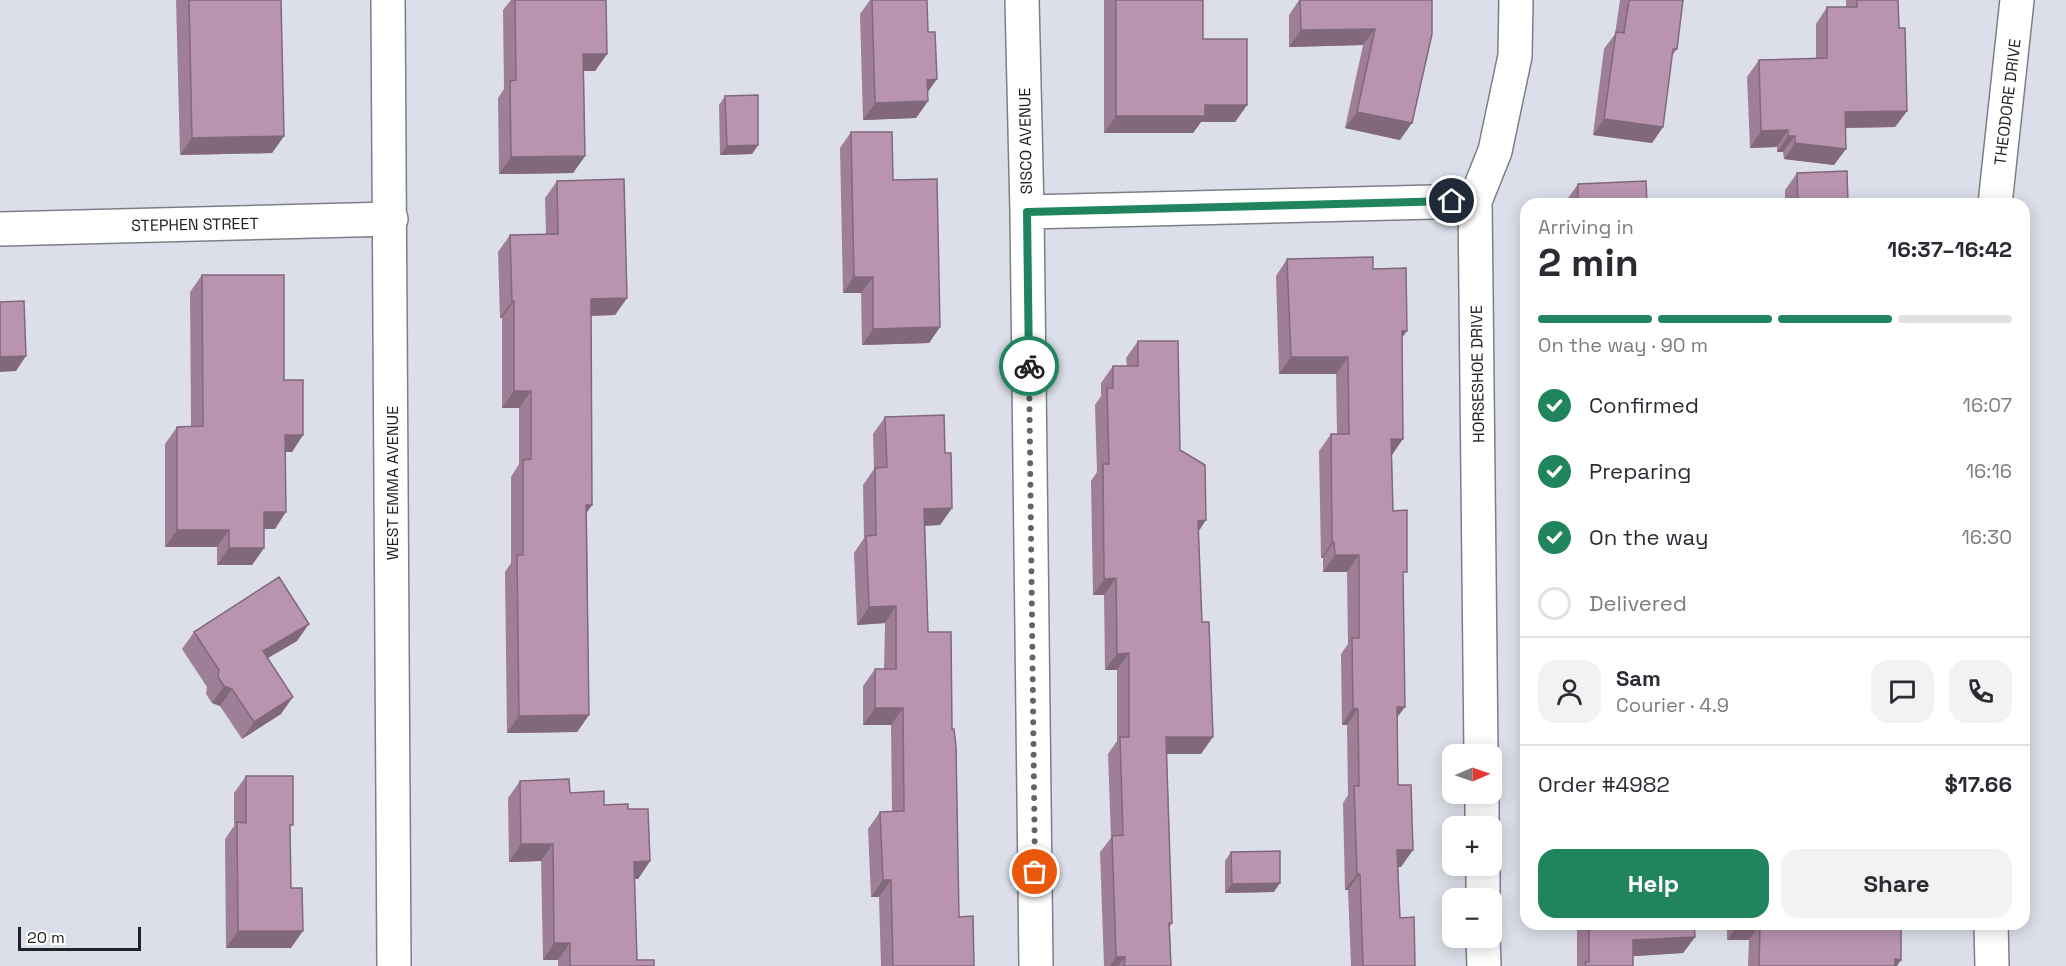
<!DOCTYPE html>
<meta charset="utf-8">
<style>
:root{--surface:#fff;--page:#f2f2f3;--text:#2b2b33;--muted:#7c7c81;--line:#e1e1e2;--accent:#20855f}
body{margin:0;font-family:"Space Grotesk",sans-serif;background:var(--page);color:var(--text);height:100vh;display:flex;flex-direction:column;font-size:22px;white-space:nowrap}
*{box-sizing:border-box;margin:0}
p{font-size:20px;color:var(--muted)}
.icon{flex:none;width:33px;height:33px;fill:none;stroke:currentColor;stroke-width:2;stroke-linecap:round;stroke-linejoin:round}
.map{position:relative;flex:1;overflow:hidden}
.side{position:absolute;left:1520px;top:198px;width:510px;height:732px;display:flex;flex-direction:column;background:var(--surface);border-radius:18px;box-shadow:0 3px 15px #0003}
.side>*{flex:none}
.needle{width:39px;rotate:88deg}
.fabs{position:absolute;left:1442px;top:744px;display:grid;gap:12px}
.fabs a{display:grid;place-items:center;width:60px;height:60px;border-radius:12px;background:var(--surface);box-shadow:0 3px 15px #0003;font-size:30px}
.scale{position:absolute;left:18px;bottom:15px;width:123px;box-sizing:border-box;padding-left:6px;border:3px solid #202124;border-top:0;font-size:16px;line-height:21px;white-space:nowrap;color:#202124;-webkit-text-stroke:4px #fff;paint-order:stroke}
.pin{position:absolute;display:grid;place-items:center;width:51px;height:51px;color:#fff;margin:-26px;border:3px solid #fff;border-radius:50%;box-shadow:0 2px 6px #0007}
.courier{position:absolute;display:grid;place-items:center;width:60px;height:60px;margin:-30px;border:4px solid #20855f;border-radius:50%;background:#fff;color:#222;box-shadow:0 2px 8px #0007}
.overview em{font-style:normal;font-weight:800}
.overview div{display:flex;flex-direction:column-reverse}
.overview{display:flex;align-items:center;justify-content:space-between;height:102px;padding:0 18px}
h1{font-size:39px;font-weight:800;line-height:45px}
.bar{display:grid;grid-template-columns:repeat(4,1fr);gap:9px 6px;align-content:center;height:72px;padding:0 18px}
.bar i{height:8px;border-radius:4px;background:var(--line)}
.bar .active{background:var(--accent)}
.bar p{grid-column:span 4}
.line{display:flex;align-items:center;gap:15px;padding:0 18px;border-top:2px solid var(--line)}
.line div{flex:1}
.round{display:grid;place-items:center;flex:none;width:63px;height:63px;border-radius:18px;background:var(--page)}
ol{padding:0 18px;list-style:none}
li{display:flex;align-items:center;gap:18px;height:66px}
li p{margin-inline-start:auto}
li .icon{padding:6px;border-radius:50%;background:var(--accent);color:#fff;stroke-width:4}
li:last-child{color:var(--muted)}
li i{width:33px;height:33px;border:3px solid var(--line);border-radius:50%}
.action{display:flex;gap:12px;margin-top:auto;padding:12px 18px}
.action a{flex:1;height:69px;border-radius:18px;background:var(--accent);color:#fff;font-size:24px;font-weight:800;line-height:69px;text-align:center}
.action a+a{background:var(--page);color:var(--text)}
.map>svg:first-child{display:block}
</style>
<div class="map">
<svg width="2066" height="966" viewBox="0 0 2066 966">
<rect width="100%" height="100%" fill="#dcdfe9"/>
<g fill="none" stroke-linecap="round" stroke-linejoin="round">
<defs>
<path id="minor" d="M388 0 394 966
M1022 0 1027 212 1036 966
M1995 204 2017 0
M1027 212 1475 201
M0 229 391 219
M1481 754 1475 201 1495 151 1515 56 1516 0
M1482 794V826
M1483 866V898
M1991 924 1992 966
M1483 938 1484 966"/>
</defs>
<use href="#minor" stroke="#7c7f87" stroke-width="36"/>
<use href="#minor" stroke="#fff" stroke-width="33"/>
</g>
<path fill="#9f7f97" d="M176 0H281L284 136 272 153 180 155Z
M511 0H606L607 54 595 71H584L585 156 573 173 499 174 498 98 504 89 503 10Z
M870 0H927L928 101 916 118 863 120 860 14Z
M1104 0H1203V39L1247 105 1235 122H1201L1193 133H1104Z
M1299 0H1432L1400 140 1345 128 1363 45 1289 47V15Z
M1620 0H1683L1677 49 1672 56 1663 127 1652 143 1593 135 1604 49 1615 34Z
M1846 0H1898L1899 28 1907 111 1895 127 1845 128 1834 165 1784 159 1783 152H1777V147L1750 148 1747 77 1759 60 1816 58V24L1827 7H1846Z
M725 96 758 145 752 154 720 155 719 105Z
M851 132 893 180 940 327 929 343 862 345 861 293H843L840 148Z
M1797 173 1848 204H1785V190Z
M557 181 627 298 615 315 591 316 592 505 587 512 589 715 577 732 507 733 505 572 511 563V477L519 464V408H502V318H500L498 252 510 235 546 234 545 198Z
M1578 184 1647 204H1566V201Z
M1287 259 1373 269 1402 339 1392 455 1393 511 1403 578 1397 718 1398 785 1401 867H1398L1400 918 1415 966H1351L1348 890H1345L1343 803 1348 795 1347 725H1342L1341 654 1348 644 1347 572H1323V558H1321L1319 451 1331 434H1337L1336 374H1279L1276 276Z
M202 275 284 380 303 435 292 452H285L275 529H264V548L252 565H217V547H165V444L177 427H191L190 292Z
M1138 341 1180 450 1199 532 1201 754H1167L1172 923 1170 927 1171 966H1104L1100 852 1111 838 1108 754 1117 741V670H1105L1104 595H1093L1091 481 1097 472 1095 405 1101 396V383L1113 366H1127L1126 358Z
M885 417 945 453 952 508 940 525 925 526 928 632 952 729 959 917 974 966H881L879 897H871L868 829 880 812 892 811 891 725H863V686L875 669H884L885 623 857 625 854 553 864 538 863 485 874 469 873 434Z
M194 632 297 641 267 658 281 714 242 739 220 706 212 703 206 694 207 687 182 649Z
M246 776 290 830 291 948H226L225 839 234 826V793Z
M520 781 570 793 604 805 628 809 650 861 638 879H634L637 960 654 966H558V960H543L541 861 509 862 508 798Z
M1231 852 1274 892 1225 893V861Z
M1577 924H1694L1695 937 1683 953 1633 956V966H1577Z
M1727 924H1901L1897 966H1748L1749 940H1727Z"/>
<path fill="#82687b" d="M1375 29 1363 45 1289 47 1301 30Z
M583 54H607L595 71H571Z
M937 79 925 96 927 80Z
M928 101 916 118 863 120 875 103Z
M1205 105H1247L1235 122H1201L1193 133H1104L1116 116Z
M1907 111 1895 127 1833 128 1845 112Z
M1357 112 1412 123 1400 140 1345 128Z
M1604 119 1663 127 1652 143 1593 135Z
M1788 130 1777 147 1750 148 1761 131Z
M284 136 272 153 180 155 192 138Z
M1788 136H1795L1783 152H1777Z
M1795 143 1846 149 1834 165 1784 159Z
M758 145 752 154 720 155 727 146Z
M585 156 573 173 499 174 511 157Z
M854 277H873L861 293H843Z
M627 298 615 315 579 316 591 299Z
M512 301H514L502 318H500Z
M940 327 929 343 862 345 873 329Z
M1402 331H1407L1395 348Z
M26 356 16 371 0 372V357Z
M1291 357H1348L1336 374H1279Z
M514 391H531L519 408H502Z
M285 435H303L292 452H273Z
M1391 439H1403L1392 455Z
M586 505H592L580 522Z
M952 508 940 525 912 526 924 509Z
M264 512H286L275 529H252Z
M1206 520 1195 537 1198 521Z
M177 530H229L217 547H165Z
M1332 542H1334L1323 558H1321Z
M229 548H264L252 565H217Z
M1335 555H1359L1347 572H1323Z
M1116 578 1104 595H1093L1104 579Z
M896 606 885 623 857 625 869 607Z
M309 624 297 641 251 668 263 651Z
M1129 653 1117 670H1105L1117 654Z
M224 686 232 689 220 706 212 703Z
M293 697 281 714 242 739 254 722Z
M1397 707H1405L1393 723Z
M875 708H903L891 725H863Z
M1353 708 1358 709 1347 725H1342Z
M589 715 577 732 507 733 519 716Z
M1166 737H1213L1201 754H1155Z
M521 844H553L541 861 509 862Z
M1397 850H1413L1401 867H1386Z
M650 861 638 879H622L634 862Z
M1357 874H1360L1348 890H1345Z
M883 880H891L879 897H871Z
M1280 883 1274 892 1225 893 1232 884Z
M1738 924H1760L1749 940H1727Z
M238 931H303L291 948H226Z
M1695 937 1683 953 1621 957 1633 940Z
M554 943H570L558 960H543Z
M1116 957H1125L1118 966H1110Z
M1895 959 1901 960 1897 966H1890Z"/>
<path fill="#b994b0" stroke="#82687b" stroke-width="1.5" d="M189 0H281L284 136 192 138Z
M515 0H606L607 54H583L585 156 511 157 510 81 516 80Z
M872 0H927L928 32H935L937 79 927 80 928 101 875 103Z
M1116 0H1203V39H1247V105H1205V116H1116Z
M1300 0H1432V34L1412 123 1357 112 1375 29 1301 30Z
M1629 0H1683L1677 49H1673L1663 127 1604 119 1616 32 1624 33Z
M1857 0H1898L1899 28H1905L1907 111 1845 112 1846 149 1795 143V136H1788V130L1761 131 1759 60 1827 58V7H1857Z
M758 95V145L727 146 725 96Z
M851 132H892L893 180 937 179 940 327 873 329V277H854Z
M1847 171 1848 204H1798L1797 173Z
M624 179 627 298 591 299 592 505H586L589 715 519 716 517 555H523V460L531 459V391H514V301H512L510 235 558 234 557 181Z
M1646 181 1647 204H1578V184Z
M1373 257V269L1406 268 1407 331H1402L1403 439H1391L1393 511 1407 510V572H1403L1405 707H1397L1398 785H1411L1413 850H1397L1400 918 1414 917 1415 966H1363L1360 874H1357L1354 786H1359L1358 709 1353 708 1352 638H1359V555H1335L1334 542H1332L1331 434H1349L1348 357H1291L1287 259Z
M202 275H284V380H303V435H285L286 512H264V548H229V530H177V427L203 426Z
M24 301 26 356 0 357V302Z
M1138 341H1178L1180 450 1205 465 1206 520 1198 521 1202 622H1209L1213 737H1166L1172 923H1169L1171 966H1124L1125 957H1116L1112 836 1123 835 1120 737H1129V653L1117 654 1116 578 1104 579 1103 464H1109L1107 388H1113V366H1138Z
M944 415 945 453H951L952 508 924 509 928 632H951L952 729H954L956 747 959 917 973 916 974 966H893L891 880H883L880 812 904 811 903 708H875V669H896V606L869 607 866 536 876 535 875 468 887 467 885 417Z
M279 577 309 624 263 651 293 697 254 722 232 689 224 686 218 677 219 670 194 632Z
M246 776H293V825H290L291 888H302L303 931H238L237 822 246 823Z
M569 779 570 793 604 791V805L628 804V809H648L650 861 634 862 637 960H654V966H570V943H554L553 844H521L520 781Z
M1280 851V883L1232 884 1231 852Z
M1589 924H1694L1695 937 1633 940V966H1586L1585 962H1589Z
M1760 924H1901V960L1895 959V966H1759Z"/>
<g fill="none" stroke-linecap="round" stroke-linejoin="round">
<path stroke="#626469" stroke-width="6" stroke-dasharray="0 10.8" d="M1029 366 1035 872"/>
<path stroke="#20855f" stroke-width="8" d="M1029 366 1027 212 1452 201"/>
</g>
<g text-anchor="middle" stroke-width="5" stroke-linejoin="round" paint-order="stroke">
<g font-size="16" fill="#202124" stroke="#fff">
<text transform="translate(2007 102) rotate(-83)" y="6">THEODORE DRIVE</text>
<text transform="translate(1025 141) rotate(-91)" y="6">SISCO AVENUE</text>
<text transform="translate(195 224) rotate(-1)" y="6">STEPHEN STREET</text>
<text transform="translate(1477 374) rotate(-91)" y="6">HORSESHOE DRIVE</text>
<text transform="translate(392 483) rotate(-90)" y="6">WEST EMMA AVENUE</text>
</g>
</g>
</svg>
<div class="fabs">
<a><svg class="needle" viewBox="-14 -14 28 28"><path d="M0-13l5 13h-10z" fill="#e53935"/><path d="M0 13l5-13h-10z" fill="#7c7c81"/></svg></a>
<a>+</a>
<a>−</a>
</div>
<div class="scale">20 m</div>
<div class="pin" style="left:1035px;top:872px;background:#ea580c"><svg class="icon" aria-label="bag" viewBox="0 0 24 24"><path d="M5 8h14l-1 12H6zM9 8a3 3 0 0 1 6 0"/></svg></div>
<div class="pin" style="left:1452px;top:201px;background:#1f2937"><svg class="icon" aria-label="home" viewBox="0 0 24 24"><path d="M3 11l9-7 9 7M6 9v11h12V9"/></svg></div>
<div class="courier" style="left:1029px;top:366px"><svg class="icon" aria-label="bike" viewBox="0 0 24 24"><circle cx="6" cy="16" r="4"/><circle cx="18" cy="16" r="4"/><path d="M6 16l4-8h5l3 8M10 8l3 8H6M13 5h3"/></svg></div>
<section class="side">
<div class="overview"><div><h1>2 min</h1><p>Arriving in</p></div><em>16:37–16:42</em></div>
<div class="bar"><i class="active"></i><i class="active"></i><i class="active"></i><i></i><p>On the way · 90 m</p></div>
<ol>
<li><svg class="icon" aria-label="check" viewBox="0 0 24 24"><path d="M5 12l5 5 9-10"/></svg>Confirmed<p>16:07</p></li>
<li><svg class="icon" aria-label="check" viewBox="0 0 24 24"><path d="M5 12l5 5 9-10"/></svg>Preparing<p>16:16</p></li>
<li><svg class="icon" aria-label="check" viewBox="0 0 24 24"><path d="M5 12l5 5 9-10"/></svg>On the way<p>16:30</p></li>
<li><i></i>Delivered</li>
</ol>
<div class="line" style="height:108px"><a class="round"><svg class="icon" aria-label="person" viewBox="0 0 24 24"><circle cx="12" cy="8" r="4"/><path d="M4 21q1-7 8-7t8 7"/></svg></a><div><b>Sam</b><p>Courier · 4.9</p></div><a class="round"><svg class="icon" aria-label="chat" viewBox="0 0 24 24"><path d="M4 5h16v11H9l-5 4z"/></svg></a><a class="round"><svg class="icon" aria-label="phone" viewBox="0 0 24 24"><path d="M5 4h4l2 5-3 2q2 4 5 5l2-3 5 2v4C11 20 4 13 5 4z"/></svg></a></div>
<div class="line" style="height:78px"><div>Order #4982</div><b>$17.66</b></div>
<div class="action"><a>Help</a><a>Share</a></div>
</section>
</div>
